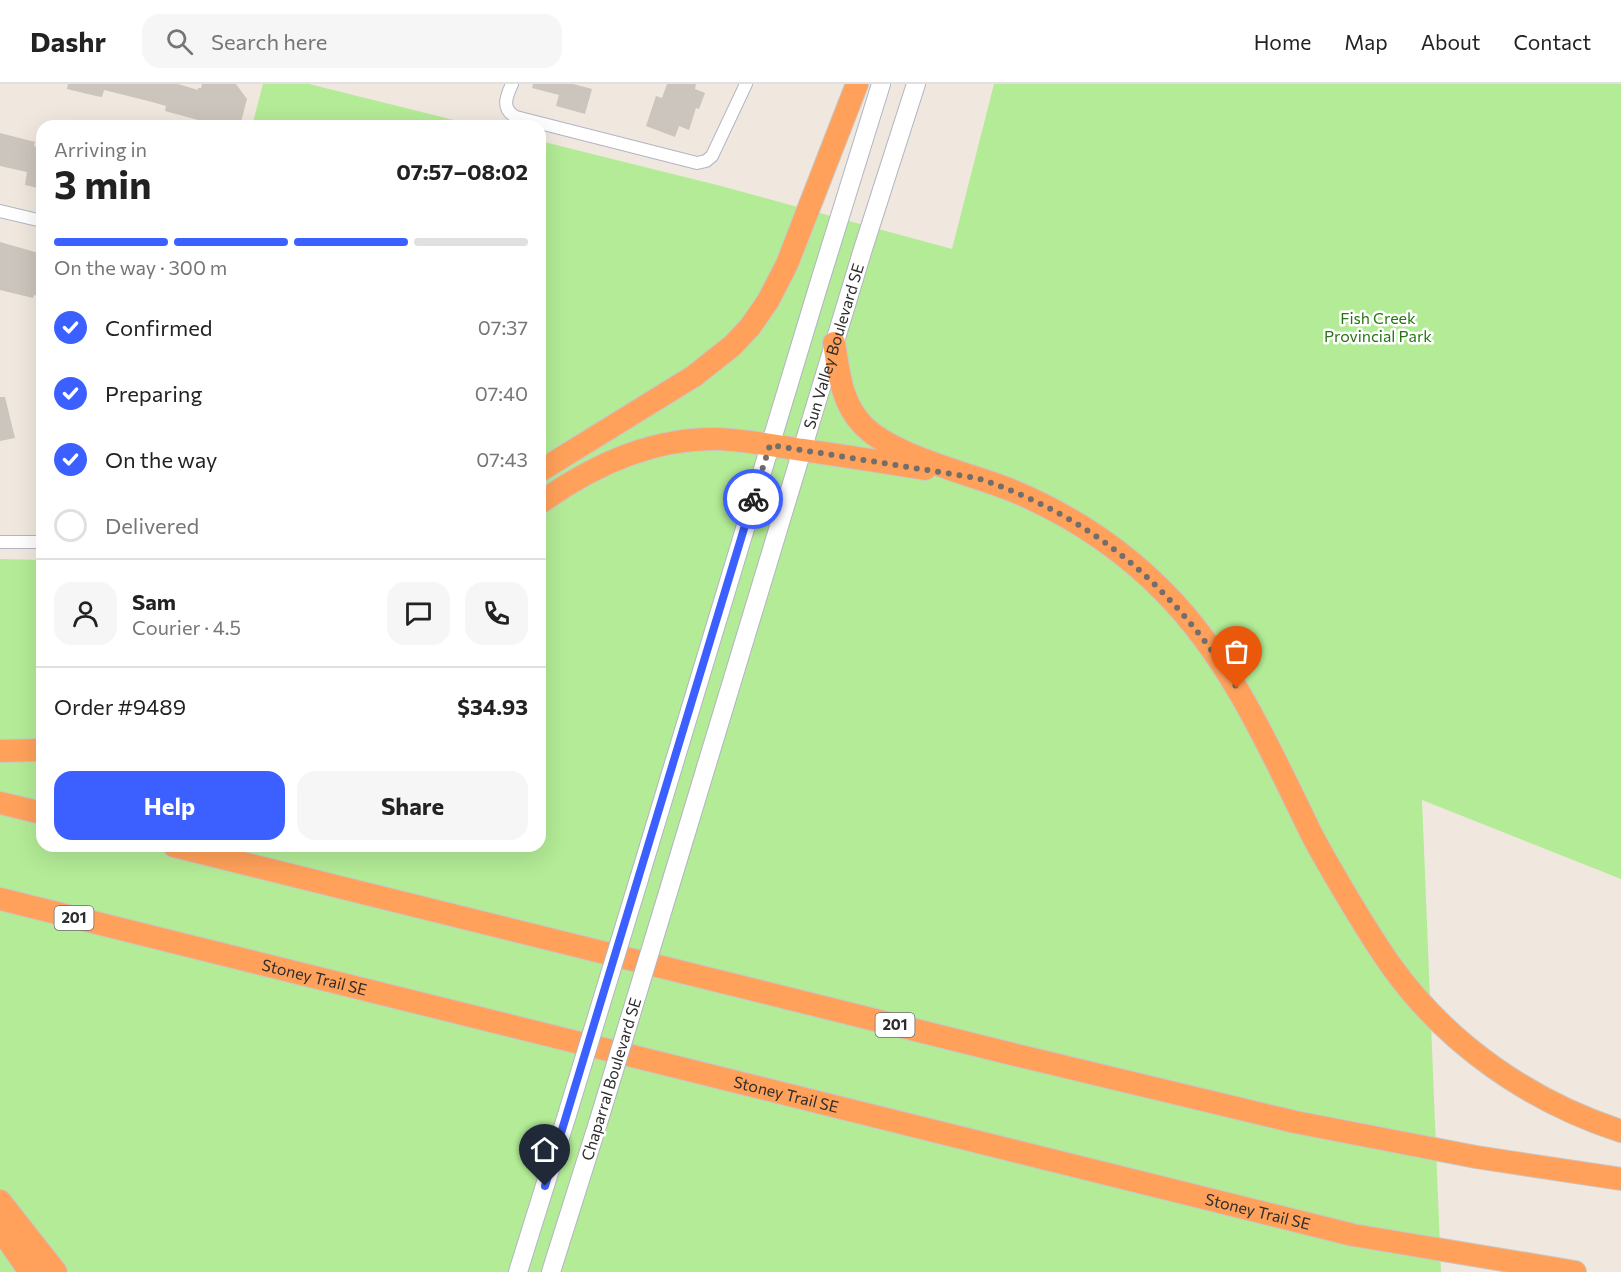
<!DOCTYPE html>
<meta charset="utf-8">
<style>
:root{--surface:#fff;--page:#f6f6f6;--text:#222;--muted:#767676;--line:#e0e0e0;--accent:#3c60ff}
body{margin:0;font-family:Commissioner,sans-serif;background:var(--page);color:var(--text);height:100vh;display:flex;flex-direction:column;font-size:22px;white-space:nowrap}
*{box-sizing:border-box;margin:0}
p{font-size:20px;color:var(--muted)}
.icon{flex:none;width:33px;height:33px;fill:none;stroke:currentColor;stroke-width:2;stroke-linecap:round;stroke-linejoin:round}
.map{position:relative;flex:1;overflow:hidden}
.details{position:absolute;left:36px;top:36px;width:510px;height:732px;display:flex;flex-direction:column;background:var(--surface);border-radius:18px;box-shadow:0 6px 24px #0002}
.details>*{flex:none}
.pin{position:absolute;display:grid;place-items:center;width:51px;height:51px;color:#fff;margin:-62px -26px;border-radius:50% 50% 50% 0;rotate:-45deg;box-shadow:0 0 6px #0007}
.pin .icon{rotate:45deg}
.courier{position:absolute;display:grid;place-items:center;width:60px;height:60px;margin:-30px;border:4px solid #3c60ff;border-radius:50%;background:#fff;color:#222;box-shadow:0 2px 8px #0007}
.headline em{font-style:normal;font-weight:700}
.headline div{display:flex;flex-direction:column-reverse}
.headline{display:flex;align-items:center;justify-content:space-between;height:102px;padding:0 18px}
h1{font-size:39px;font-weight:700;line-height:45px}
.bar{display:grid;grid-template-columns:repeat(4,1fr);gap:9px 6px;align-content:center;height:72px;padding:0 18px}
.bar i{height:8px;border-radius:4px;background:var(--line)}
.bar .selected{background:var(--accent)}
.bar p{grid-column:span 4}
.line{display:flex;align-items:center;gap:15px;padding:0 18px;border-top:2px solid var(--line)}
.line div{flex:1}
.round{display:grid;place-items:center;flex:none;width:63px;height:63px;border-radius:18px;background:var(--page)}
ol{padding:0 18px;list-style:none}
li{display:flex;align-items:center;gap:18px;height:66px}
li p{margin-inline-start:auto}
li .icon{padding:6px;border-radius:50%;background:var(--accent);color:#fff;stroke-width:4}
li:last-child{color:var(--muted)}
li i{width:33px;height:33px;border:3px solid var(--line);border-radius:50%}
.button{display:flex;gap:12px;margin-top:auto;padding:12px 18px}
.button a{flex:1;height:69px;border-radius:18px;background:var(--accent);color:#fff;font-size:24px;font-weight:700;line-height:69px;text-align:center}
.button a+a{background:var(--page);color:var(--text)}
header{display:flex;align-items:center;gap:36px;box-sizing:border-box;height:84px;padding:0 30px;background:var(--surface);border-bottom:2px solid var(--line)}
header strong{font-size:28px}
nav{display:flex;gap:33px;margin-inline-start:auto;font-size:21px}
.search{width:420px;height:54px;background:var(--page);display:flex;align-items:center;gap:15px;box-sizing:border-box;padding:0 21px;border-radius:18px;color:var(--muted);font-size:22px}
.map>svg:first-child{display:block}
</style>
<header>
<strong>Dashr</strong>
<div class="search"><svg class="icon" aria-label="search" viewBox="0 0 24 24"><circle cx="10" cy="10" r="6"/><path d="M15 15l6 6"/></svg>Search here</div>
<nav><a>Home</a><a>Map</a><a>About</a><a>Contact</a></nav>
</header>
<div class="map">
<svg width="1621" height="1188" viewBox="0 0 1621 1188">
<rect width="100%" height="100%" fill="#f0e8de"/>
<path fill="#b3eb96" d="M263 0H309L478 42H252Z
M994 0H1621V795L1422 716 1441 1188H0V475L42 476V762H540V57L721 102 952 165Z"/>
<path fill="#cbc5bd" d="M68 0H178L198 6V4H201L202 0H236L247 15 240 42H220L165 27 166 22 152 18 104 6 102 13 96 12 67 5Z
M533 0H573L592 5 585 30 556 22 559 11 532 4Z
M667 0H696L695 5 705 9 699 25 696 24 689 46 679 42 675 53 646 42 656 12 662 14Z
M0 49 35 58 34 62 42 64V105L25 101 27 88 0 82Z
M0 158 42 170V213L34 211 33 214 0 206Z
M0 313H5L15 354 0 357Z"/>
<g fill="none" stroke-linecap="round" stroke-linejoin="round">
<defs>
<path id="minor" d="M512 0C506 13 501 25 516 33L697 79 706 77 712 72 746 0
M0 127 42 137
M0 458H42"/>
<g id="secondary">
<path d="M639 795 819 200 881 0"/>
<path id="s1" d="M670 802 863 165 916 0"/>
<path d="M518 1188 567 1031"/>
<path d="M551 1188 598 1039"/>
</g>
<g id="motorway">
<path d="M834 259C839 288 841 318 862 340 889 371 971 390 1011 406 1069 430 1121 464 1165 509 1233 578 1271 668 1313 753 1322 770 1332 787 1342 804 1358 831 1374 858 1392 883 1448 961 1531 1018 1621 1047"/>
<path d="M540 387 694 292 732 262 750 243 768 217 787 180 857 0"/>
<path d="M540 419C590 383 650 355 713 355 743 355 773 362 803 366 844 372 885 378 925 385"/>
<path d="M0 667 42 666"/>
<path d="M0 719 42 729"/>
<path d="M174 762 1012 970 1295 1038 1476 1073 1621 1095"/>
<path id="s2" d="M0 815 1353 1151 1575 1188"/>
<path d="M0 1117 56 1188"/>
<path d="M0 1145 30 1188"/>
</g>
</defs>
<use href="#minor" stroke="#b2b5c2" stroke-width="14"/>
<use href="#secondary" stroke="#b2b5c2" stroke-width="20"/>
<use href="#motorway" stroke="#c8c8c8" stroke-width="24"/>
<use href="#minor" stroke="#fff" stroke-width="12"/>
<use href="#secondary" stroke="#fff" stroke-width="18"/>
<use href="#motorway" stroke="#ffa15a" stroke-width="22"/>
<defs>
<path id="secondary-bridge" d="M567 1031 639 795
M598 1039 670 802"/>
</defs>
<use href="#secondary-bridge" stroke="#b2b5c2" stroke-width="20" stroke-linecap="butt"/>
<use href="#secondary-bridge" stroke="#fff" stroke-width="18"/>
</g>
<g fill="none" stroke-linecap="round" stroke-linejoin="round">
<path stroke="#716e6b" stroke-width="6" stroke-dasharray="0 10.8" d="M753 415 770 361 977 394C1092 432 1173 502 1237 604"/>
<path stroke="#3c60ff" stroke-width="8" d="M545 1102 753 415"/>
</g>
<g text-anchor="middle" stroke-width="5" stroke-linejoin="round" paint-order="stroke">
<g fill="#fff" stroke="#6c6c6c" stroke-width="1.5">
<rect x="54.5" y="822" width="39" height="24" rx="4.5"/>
<rect x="875.5" y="929" width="39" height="24" rx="4.5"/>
</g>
<g font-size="15" font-weight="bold" fill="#2d2d2d">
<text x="74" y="839">201</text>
<text x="895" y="946">201</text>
</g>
<g font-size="16" fill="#277413" stroke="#fff">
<text x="1378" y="240">Fish Creek<tspan x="1378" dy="18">Provincial Park</tspan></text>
</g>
<g font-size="16" fill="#2d2d2d" stroke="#fff">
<text dy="6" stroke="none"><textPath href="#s1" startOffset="564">Sun Valley Boulevard SE</textPath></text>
<text dy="6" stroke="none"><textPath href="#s2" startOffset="324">Stoney Trail SE</textPath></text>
<text transform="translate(611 995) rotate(-73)" y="6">Chaparral Boulevard SE</text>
<text dy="6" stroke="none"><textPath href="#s2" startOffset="810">Stoney Trail SE</textPath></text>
<text dy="6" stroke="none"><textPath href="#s2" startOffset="1296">Stoney Trail SE</textPath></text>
</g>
</g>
</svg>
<div class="pin" style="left:1237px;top:604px;background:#ea580c"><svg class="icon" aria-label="bag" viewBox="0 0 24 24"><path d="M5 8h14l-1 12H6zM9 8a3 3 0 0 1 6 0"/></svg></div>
<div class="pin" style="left:545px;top:1102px;background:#1f2937"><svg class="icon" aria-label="home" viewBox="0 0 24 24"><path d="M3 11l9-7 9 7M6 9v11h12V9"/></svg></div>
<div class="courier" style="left:753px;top:415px"><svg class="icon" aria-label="bike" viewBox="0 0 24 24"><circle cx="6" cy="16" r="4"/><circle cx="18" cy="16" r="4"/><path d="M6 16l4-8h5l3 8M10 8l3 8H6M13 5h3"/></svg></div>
<section class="details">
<div class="headline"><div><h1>3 min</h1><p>Arriving in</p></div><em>07:57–08:02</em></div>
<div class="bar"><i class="selected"></i><i class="selected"></i><i class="selected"></i><i></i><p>On the way · 300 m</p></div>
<ol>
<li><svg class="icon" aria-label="check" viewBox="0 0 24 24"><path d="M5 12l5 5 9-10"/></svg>Confirmed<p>07:37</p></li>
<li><svg class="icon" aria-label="check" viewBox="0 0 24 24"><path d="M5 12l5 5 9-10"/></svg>Preparing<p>07:40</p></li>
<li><svg class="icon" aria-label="check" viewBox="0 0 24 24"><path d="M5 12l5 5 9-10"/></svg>On the way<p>07:43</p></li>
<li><i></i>Delivered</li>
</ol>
<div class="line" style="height:108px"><a class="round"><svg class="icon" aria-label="person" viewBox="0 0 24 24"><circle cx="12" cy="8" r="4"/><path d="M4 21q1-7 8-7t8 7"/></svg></a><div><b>Sam</b><p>Courier · 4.5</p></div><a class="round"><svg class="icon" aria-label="chat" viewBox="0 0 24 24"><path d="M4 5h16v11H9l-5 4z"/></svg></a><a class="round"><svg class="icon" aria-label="phone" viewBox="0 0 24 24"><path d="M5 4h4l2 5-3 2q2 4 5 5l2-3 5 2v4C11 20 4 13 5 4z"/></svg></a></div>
<div class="line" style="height:78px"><div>Order #9489</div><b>$34.93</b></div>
<div class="button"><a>Help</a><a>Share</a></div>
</section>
</div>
